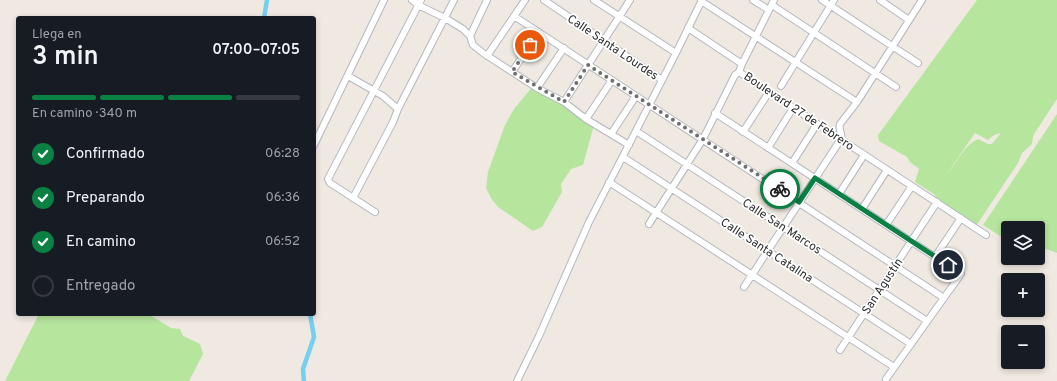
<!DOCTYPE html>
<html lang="es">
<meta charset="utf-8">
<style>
:root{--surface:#171b24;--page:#242831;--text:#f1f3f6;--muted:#9ea1a6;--line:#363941;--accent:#0b8043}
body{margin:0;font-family:Overpass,sans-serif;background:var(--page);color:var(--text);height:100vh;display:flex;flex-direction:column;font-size:15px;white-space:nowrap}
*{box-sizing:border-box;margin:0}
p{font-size:13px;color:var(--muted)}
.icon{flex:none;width:22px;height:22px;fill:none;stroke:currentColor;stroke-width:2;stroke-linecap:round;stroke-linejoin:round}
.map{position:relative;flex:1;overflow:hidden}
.drawer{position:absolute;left:16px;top:16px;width:300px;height:300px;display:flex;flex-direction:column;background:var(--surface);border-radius:4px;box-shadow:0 2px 6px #0003}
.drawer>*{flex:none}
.buttons{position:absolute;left:1001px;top:221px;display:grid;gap:8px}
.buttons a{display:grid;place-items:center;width:44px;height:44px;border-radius:4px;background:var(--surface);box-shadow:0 2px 6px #0003;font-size:20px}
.pin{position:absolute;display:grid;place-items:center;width:34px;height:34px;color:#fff;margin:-17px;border:2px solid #fff;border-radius:50%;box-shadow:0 1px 4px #0007}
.courier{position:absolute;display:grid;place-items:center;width:40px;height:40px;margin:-20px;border:3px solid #0b8043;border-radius:50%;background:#fff;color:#222;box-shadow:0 1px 5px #0007}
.headline em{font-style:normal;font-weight:600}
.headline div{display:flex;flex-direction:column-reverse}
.headline{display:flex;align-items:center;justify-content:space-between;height:68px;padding:0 16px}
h1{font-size:26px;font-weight:600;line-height:30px}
.bar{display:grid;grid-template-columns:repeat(4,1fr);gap:6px 4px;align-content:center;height:48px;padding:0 16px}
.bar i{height:5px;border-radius:3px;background:var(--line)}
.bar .on{background:var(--accent)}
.bar p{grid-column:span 4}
ol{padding:0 16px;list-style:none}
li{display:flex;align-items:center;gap:12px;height:44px}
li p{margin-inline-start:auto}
li .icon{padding:4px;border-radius:50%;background:var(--accent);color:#fff;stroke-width:4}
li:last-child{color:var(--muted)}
li i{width:22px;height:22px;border:2px solid var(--line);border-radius:50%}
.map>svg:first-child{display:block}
</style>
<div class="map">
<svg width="1057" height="381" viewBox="0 0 1057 381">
<rect width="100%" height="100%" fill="#efe9e1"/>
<path fill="#b6e59e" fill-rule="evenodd" d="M977 0H1057V99L1034 134 1033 137 1032 144 1022 153 1018 163 976 226 938 201 934 194 915 182 919 169 910 162 907 157 879 141 878 135ZM975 133 988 140 994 135 1001 133 992 144H988L978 139C964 145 957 163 947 174Z
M533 86 594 125 583 165 571 169 561 184 562 192 542 227 533 231 498 207 491 198 486 188 488 172 505 125 514 109Z
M1057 114V253L1038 246V228H1008V241L983 225Z
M39 314H148L171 328 180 329 183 336 200 344 203 354 189 381H5Z"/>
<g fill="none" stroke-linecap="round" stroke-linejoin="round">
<path stroke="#75cff0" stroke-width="4.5" d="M264 18 267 0
M304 381 303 369 314 337 310 314"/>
<defs>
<path id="minor" d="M412 0 418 5 445 18 463 29 470 36 473 45 483 53 537 88 564 102 586 119 629 145
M544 0 662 80
M594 0 676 53
M753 0 769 10
M822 0 918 63
M880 0 909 20
M701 1 857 102
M772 5 896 87
M514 16 944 298
M688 28 742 64
M470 36 487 0
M487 56 525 0
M512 72 539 32
M739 72 986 235
M348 76 383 96 398 109
M781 86 834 0
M537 88 564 48
M564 102 630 0
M715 113 961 274 886 379
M586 119 612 80
M636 131 927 321
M743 132 769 92
M611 134 636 96
M314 145 384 0
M768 148 793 108
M623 157 911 344
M792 163 817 124
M609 182 894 367
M839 194 864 155
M353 198 393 122 398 109 454 0
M862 209 887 170
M375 212 330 183 328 179 421 0
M649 224 703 139 735 75 739 72 742 64 774 0
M886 225 912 186
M935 257 961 218
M744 287 841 139C843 134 838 130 840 124L857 102 922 0
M840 350 937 202
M517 381 539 336 589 222 676 53 702 0"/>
</defs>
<use href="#minor" stroke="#b4b7c1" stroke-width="8"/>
<use href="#minor" stroke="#fff" stroke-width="6"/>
</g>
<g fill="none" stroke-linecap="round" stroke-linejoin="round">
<path stroke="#726f6d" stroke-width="4" stroke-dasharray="0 7.2" d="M530 45 512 72 564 102 588 65 780 189"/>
<path stroke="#0b8043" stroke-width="5" d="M780 189 799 202 815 178 948 265"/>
</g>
<g text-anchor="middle" stroke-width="3.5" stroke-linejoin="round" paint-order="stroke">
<g font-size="12" fill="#2e2e2e" stroke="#fff">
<text transform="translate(613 47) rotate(34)" y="4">Calle Santa Lourdes</text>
<text transform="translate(799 111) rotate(34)" y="4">Boulevard 27 de Febrero</text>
<text transform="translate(782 226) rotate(33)" y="4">Calle San Marcos</text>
<text transform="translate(767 250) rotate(33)" y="4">Calle Santa Catalina</text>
<text transform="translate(882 286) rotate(-57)" y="4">San Agustín</text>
</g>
</g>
</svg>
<div class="buttons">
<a><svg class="icon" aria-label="layers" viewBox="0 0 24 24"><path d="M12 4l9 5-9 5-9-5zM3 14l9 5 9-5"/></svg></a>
<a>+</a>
<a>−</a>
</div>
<div class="pin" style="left:530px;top:45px;background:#ea580c"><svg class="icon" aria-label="bag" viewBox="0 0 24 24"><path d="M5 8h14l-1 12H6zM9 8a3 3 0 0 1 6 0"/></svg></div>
<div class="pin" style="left:948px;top:265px;background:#1f2937"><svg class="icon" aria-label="home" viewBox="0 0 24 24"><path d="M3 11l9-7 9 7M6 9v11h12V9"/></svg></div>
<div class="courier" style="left:780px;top:189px"><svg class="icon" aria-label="bike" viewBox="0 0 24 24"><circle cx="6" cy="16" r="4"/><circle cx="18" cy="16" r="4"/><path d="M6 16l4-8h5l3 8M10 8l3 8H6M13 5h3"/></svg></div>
<section class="drawer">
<div class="headline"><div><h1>3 min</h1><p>Llega en</p></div><em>07:00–07:05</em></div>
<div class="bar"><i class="on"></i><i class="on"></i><i class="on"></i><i></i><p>En camino · 340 m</p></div>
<ol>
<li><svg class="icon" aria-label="check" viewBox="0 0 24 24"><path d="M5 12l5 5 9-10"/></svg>Confirmado<p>06:28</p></li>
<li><svg class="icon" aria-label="check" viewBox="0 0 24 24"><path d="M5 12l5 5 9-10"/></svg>Preparando<p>06:36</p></li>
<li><svg class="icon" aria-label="check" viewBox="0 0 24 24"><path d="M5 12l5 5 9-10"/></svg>En camino<p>06:52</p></li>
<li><i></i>Entregado</li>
</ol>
</section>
</div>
